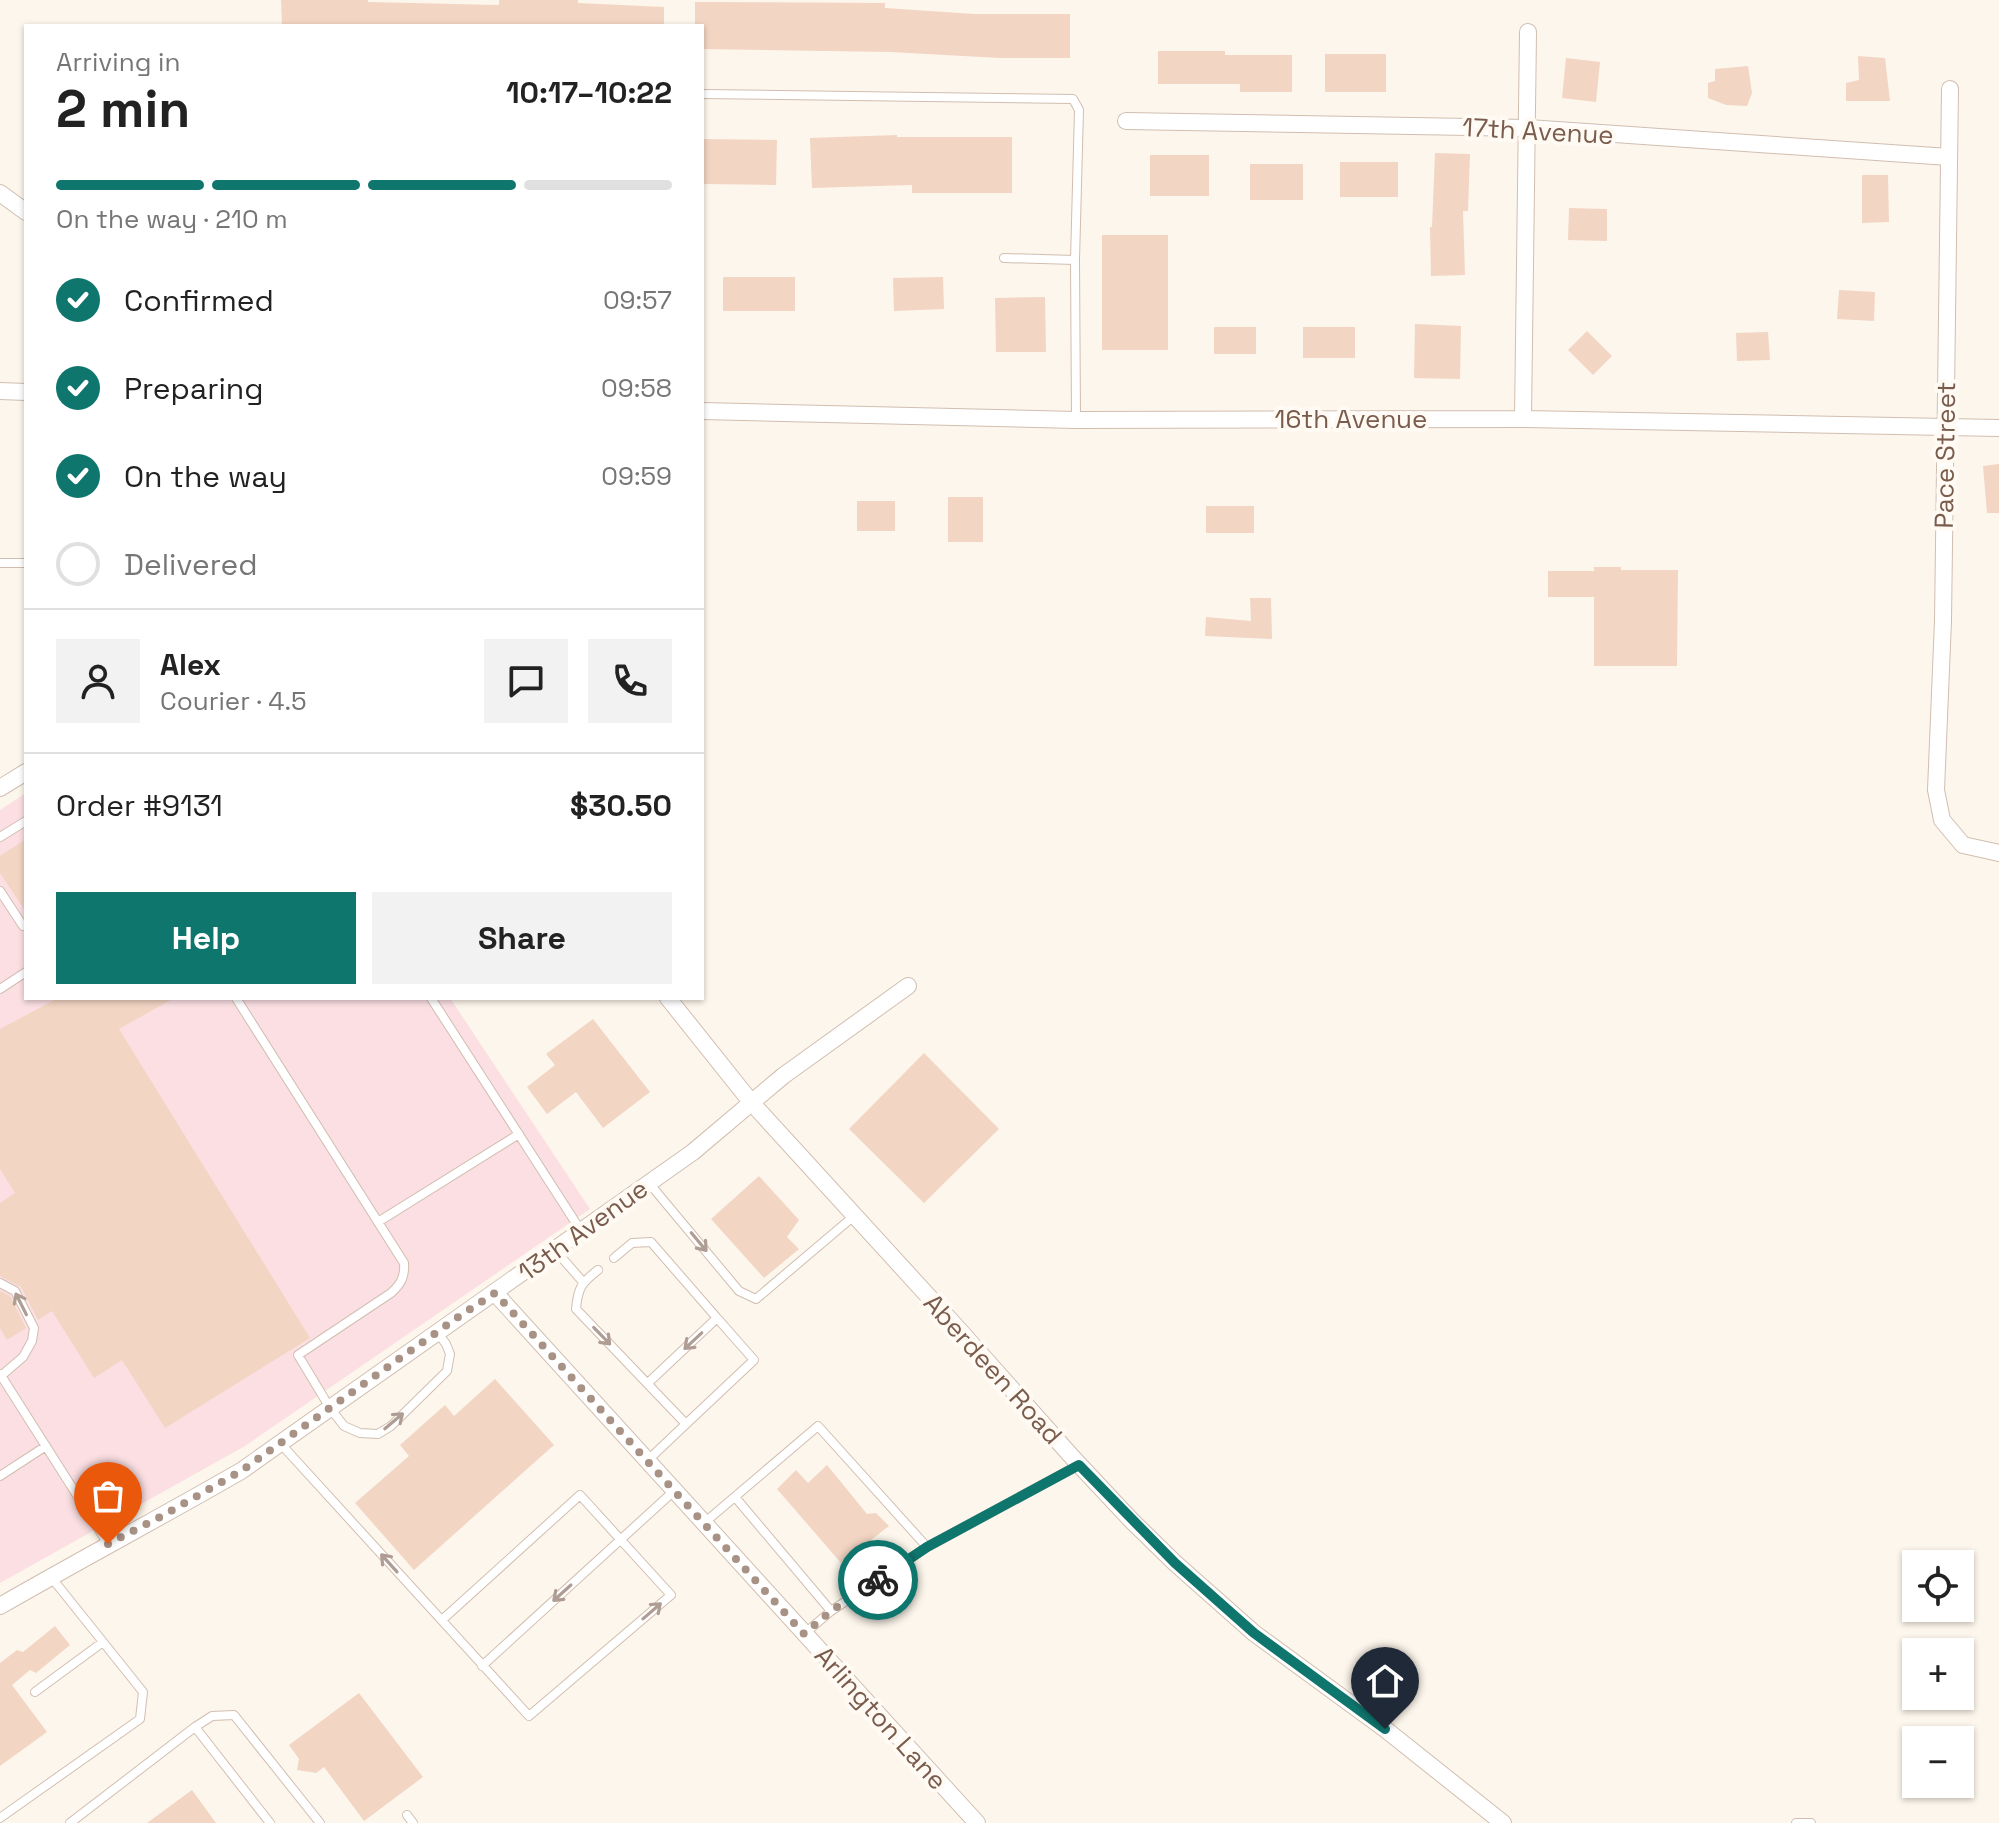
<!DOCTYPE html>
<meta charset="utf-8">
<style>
:root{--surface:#fff;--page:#f2f2f2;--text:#222;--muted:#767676;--line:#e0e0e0;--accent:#0f766e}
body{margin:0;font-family:"Space Grotesk",sans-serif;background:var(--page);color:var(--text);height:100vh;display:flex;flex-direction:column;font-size:30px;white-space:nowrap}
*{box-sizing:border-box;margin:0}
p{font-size:26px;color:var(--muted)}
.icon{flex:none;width:44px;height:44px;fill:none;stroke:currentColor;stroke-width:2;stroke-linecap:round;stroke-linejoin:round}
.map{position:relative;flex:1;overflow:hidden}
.details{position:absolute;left:24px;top:24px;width:680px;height:976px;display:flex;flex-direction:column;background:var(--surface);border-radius:0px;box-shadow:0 2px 6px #0004}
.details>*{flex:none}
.controls{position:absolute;left:1902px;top:1550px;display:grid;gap:16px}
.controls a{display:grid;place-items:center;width:72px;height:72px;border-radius:0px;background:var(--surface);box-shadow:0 2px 6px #0004;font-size:40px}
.pin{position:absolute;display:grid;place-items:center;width:68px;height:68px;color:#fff;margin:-82px -34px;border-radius:50% 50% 50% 0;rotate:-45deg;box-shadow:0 0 8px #0007}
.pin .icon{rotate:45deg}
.courier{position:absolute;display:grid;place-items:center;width:80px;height:80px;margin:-40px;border:6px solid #0f766e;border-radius:50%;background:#fff;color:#222;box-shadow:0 2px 10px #0007}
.summary em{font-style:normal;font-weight:700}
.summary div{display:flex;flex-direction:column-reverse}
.summary{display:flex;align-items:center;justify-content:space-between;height:136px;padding:0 32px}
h1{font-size:52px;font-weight:700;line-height:60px}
.bar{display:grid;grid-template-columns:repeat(4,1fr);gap:12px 8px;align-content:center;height:96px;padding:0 32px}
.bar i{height:10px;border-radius:6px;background:var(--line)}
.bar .active{background:var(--accent)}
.bar p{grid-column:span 4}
.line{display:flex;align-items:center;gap:20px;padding:0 32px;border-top:2px solid var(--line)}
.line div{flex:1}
.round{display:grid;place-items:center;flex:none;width:84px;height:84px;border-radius:0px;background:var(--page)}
ol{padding:0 32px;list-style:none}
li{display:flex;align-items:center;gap:24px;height:88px}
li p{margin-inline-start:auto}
li .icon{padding:8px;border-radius:50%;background:var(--accent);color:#fff;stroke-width:4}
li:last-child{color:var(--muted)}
li i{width:44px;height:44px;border:4px solid var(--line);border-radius:50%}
.primary-button{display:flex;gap:16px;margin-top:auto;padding:16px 32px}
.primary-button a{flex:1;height:92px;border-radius:0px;background:var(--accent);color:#fff;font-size:32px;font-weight:700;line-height:92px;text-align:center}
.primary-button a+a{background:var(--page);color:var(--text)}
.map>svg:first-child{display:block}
</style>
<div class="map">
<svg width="1999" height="1823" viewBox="0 0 1999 1823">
<rect width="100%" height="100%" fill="#fdf6ec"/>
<path fill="#fbdfe3" d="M26 793V998H450L590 1209 245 1446 0 1583V810Z"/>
<path fill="#f3d5c3" d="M281 0H368V2L499 5V0H578V3L664 7V26H282Z
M695 2 885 3V8L974 14H1070V58H1000L890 52 702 49V26H695Z
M1158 51H1225V55H1292V92H1240V84H1158Z
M1325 54H1386V92H1325Z
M1858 56 1885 58 1890 101H1846V83L1859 80Z
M1566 58 1600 62 1596 102 1562 98Z
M1748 66 1752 93 1747 106 1726 105 1708 98V83L1715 81V69Z
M897 135V137H1012V193H912V185L812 188 810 138Z
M702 139 777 140 776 185 702 184Z
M1435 153 1470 154 1468 211H1463L1465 275 1431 276 1430 227H1432Z
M1150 155H1209V196H1150Z
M1340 162H1398V197H1340Z
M1250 164H1303V200H1250Z
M1862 175H1888L1889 222 1862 223Z
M1569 208 1607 209V241L1568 240Z
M1102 235H1168V350H1102Z
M723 277H795V311H723Z
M943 277 944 309 894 311 893 278Z
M1839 290 1875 292 1874 321 1837 319Z
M1045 297 1046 352H996L995 298Z
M1415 324 1461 326 1460 379 1414 378Z
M1214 327H1256V354H1214Z
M1303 327H1355V358H1303Z
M1587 331 1612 356 1593 375 1568 350Z
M1768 332 1770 360 1737 361 1736 333Z
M1999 464V513H1987L1983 466Z
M948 497H983V542H948Z
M857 501H895V531H857Z
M1206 506H1254V533H1206Z
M1594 567H1621V570H1678L1677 666H1594V597H1548V571H1594Z
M1250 598H1271L1272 639 1205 636 1206 617 1251 621Z
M26 839V912L0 873V856Z
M58 998H174L119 1029 310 1338 165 1428 122 1360 94 1378 52 1311 38 1320 21 1287 0 1276V1203L15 1193 0 1169V1029Z
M593 1019 650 1092 603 1128 576 1092 547 1114 527 1087 555 1065 546 1054Z
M924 1053 999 1129 924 1203 849 1129Z
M759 1176 799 1220 787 1237 799 1249 764 1278 711 1219Z
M0 1291 10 1296 26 1328 7 1340 0 1328Z
M495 1379 554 1445 414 1570 355 1503 409 1456 400 1445 445 1405 454 1416Z
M827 1465 867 1514 876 1513 889 1526 841 1563 777 1489 796 1470 808 1483Z
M55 1626 70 1645 36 1673 30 1670 12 1685 47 1732 0 1766V1663L17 1650 23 1652Z
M359 1693 423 1777 364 1821 324 1767 316 1773 297 1770 299 1759 289 1745Z
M192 1790 216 1823H147Z"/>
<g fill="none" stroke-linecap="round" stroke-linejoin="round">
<defs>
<path id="service" d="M702 94 1073 99 1079 110 1075 260 1076 419
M1004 258 1075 260
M0 563H26
M0 837 26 821
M0 891 23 926 26 924
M0 989 26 972
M236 998 404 1263C405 1277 401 1284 391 1293L298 1355 330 1408 344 1426 360 1433 378 1434 391 1426 447 1371 450 1354 446 1344 437 1332
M431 998 581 1231
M649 1183 739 1291 756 1299 854 1216
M378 1222 519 1134
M555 1250 583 1282
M614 1258 632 1243 651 1242 717 1318 648 1383
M598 1270C581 1283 578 1288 576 1309L686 1424 754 1360 717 1318
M0 1283 15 1291 34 1328 32 1341 23 1357 1 1376
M0 1374 108 1544
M280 1443 529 1716 671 1595 580 1495 442 1620
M647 1461 686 1424
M0 1476 46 1446
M735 1497 831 1611
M704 1523 818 1426 927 1547 831 1611 804 1634
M927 1547 1079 1465
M482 1666 675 1490
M35 1692 103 1642
M195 1727 270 1823
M407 1815 413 1823
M0 1818 140 1719 143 1692 51 1577
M70 1823 195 1727 212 1716 234 1715 320 1823
M1796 1823H1811"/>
<path id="minor" d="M1950 89 1943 621 1936 790 1942 820 1963 845 1999 853
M1126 121 1528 128 1949 157
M0 193 26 212
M0 391 26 392
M702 411 1076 420 1523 419 1999 428
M1523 419 1528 32
M0 788 26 772
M668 998 751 1102 961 1332 1073 1458 1131 1520 1175 1563 1254 1633 1385 1729 1503 1823
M495 1293 977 1823
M0 1606C80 1560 161 1517 241 1471L693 1152 783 1076 908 986"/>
</defs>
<use href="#service" stroke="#d1beb0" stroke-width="10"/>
<use href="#minor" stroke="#d1beb0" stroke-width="18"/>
<use href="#service" stroke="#fff" stroke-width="8"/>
<use href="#minor" stroke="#fff" stroke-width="16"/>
</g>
<defs><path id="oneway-shaft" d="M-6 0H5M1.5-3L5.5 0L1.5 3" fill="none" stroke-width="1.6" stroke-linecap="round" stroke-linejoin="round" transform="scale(2)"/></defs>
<g stroke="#af9d94">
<use href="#oneway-shaft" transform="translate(699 1242) rotate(50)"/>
<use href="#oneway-shaft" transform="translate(21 1304) rotate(-117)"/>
<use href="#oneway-shaft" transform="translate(602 1336) rotate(46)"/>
<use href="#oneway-shaft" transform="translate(693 1341) rotate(137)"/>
<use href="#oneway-shaft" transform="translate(394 1421) rotate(-40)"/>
<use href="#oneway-shaft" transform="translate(389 1563) rotate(-132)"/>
<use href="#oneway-shaft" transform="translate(562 1593) rotate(138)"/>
<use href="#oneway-shaft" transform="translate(652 1611) rotate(-41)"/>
</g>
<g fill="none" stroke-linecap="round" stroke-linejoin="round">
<path stroke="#a89285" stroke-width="8" stroke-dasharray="0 14.4" d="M108 1544 162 1516 241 1471 461 1315 495 1293 804 1634 831 1611 878 1580"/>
<path stroke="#0f766e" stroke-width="10" d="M878 1580 927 1547 1079 1465 1175 1563 1254 1633 1385 1729"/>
</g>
<g text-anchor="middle" stroke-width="8" stroke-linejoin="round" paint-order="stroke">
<g font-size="26" fill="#7a5c4d" stroke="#fffaf3">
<text transform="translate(1538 131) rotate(3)" y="9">17th Avenue</text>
<text x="1351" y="428">16th Avenue</text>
<text transform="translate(1945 455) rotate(-89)" y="9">Pace Street</text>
<text transform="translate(583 1230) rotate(-36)" y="9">13th Avenue</text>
<text transform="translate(993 1369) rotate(48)" y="9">Aberdeen Road</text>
<text transform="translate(881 1718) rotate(48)" y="9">Arlington Lane</text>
</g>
</g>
</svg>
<div class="controls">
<a><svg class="icon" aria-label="locate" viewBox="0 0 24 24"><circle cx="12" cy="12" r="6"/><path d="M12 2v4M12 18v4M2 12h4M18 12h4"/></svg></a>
<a>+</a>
<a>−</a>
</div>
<div class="pin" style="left:108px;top:1544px;background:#ea580c"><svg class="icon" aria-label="bag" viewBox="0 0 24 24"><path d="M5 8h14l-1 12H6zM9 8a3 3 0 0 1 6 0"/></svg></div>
<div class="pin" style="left:1385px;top:1729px;background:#1f2937"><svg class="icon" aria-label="home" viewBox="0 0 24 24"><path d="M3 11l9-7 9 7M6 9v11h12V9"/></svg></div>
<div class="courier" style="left:878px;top:1580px"><svg class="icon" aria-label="bike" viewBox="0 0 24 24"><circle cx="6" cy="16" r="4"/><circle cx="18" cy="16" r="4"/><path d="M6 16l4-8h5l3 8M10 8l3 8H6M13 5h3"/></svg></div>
<section class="details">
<div class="summary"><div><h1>2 min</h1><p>Arriving in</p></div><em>10:17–10:22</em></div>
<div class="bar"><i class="active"></i><i class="active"></i><i class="active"></i><i></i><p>On the way · 210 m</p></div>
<ol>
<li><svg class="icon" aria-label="check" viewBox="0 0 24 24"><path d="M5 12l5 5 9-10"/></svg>Confirmed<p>09:57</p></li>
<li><svg class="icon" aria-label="check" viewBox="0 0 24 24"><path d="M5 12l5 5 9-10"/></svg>Preparing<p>09:58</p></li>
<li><svg class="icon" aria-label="check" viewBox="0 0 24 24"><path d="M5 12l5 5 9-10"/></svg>On the way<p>09:59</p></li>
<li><i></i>Delivered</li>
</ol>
<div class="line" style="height:144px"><a class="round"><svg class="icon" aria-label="person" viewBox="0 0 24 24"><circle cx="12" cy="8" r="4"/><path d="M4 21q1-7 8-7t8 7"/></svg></a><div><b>Alex</b><p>Courier · 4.5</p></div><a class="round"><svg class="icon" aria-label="chat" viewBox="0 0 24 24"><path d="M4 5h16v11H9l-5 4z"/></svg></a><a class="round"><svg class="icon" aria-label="phone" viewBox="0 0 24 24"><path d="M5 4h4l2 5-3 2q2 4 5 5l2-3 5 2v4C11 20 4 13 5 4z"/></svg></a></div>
<div class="line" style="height:104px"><div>Order #9131</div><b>$30.50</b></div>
<div class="primary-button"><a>Help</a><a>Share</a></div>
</section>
</div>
